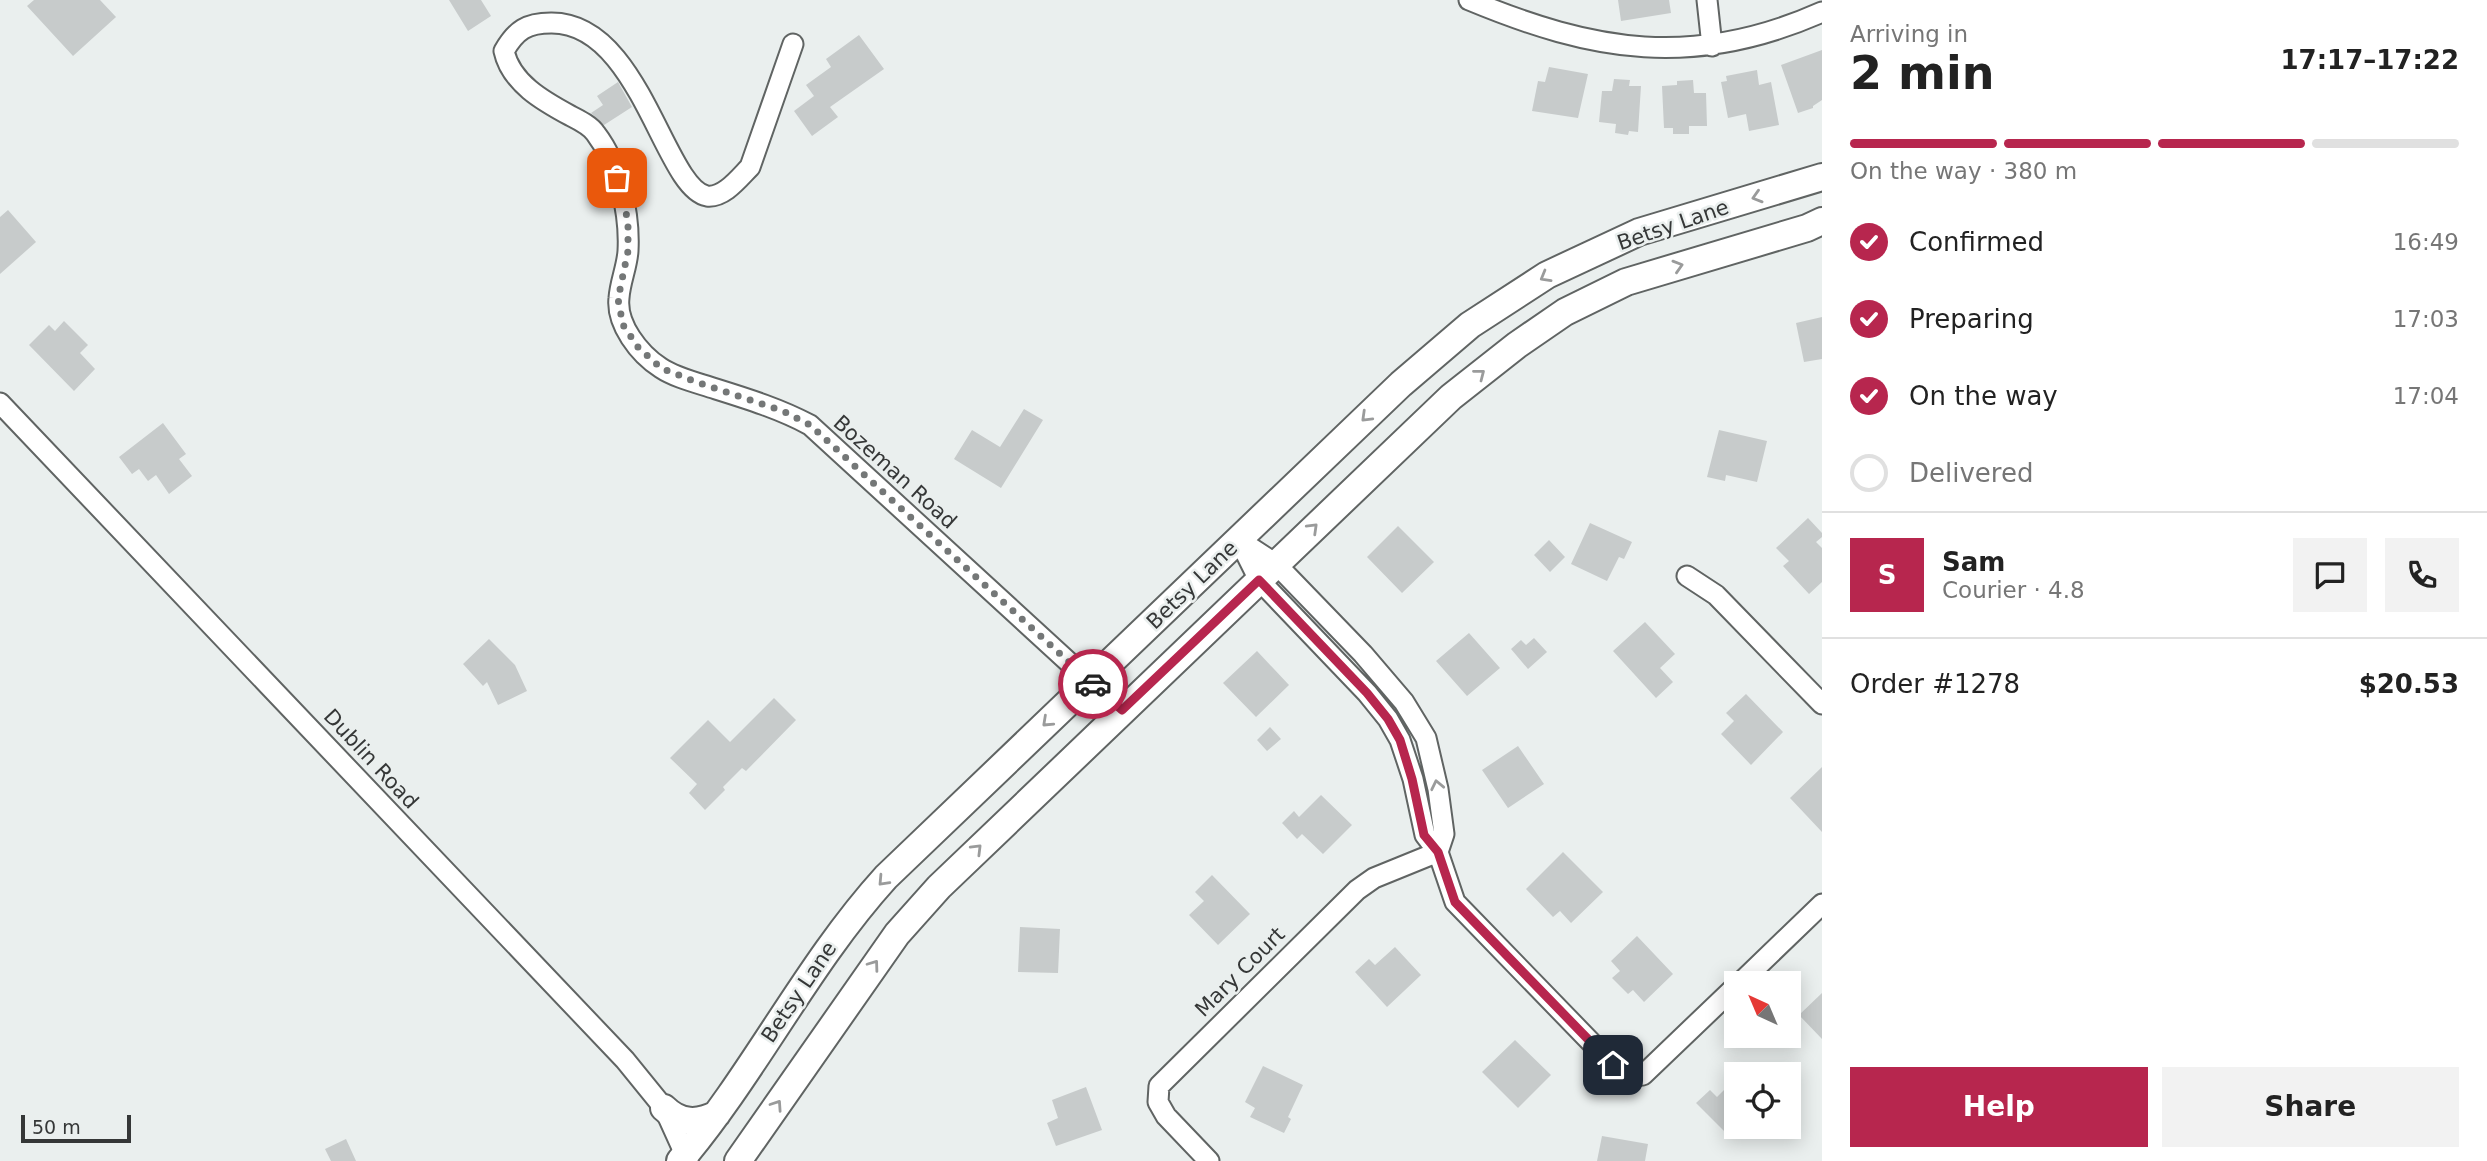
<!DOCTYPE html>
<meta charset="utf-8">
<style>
:root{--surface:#fff;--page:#f2f2f2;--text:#222;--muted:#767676;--line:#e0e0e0;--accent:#b7264e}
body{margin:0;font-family:"DejaVu Sans",sans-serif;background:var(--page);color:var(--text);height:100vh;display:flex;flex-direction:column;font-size:26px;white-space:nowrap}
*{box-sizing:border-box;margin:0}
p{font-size:23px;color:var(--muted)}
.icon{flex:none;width:38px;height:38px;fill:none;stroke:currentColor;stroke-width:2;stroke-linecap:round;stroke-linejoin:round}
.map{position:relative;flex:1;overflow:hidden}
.panel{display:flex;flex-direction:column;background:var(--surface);width:665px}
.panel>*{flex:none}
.needle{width:46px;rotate:316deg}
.tools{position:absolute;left:1724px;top:971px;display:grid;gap:14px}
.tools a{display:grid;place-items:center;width:77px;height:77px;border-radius:0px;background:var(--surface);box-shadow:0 4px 18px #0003;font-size:35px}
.scale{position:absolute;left:21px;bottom:18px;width:110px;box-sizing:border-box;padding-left:7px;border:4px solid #353737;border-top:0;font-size:19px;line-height:24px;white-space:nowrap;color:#353737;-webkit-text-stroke:5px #eaefee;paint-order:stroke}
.pin{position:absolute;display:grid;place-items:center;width:60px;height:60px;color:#fff;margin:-30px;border-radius:14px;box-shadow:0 4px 10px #0006}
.courier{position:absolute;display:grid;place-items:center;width:70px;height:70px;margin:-35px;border:5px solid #b7264e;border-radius:50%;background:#fff;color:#222;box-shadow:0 2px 9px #0007}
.headline em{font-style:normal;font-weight:600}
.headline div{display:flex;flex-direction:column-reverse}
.headline{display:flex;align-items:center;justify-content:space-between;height:119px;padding:0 28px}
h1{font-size:46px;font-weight:600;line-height:52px}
.bar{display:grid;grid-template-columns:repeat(4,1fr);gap:10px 7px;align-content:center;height:84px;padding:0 28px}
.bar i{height:9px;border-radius:5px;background:var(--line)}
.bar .active{background:var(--accent)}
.bar p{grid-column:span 4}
.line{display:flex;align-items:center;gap:18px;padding:0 28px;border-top:2px solid var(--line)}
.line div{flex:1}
.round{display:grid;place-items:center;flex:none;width:74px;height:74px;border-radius:0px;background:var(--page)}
ol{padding:0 28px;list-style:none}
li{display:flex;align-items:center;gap:21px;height:77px}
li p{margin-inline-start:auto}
li .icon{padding:7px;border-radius:50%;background:var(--accent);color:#fff;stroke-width:4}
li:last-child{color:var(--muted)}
li i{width:38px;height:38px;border:4px solid var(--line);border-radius:50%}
.primary-button{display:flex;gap:14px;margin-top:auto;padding:14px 28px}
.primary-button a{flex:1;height:80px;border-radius:0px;background:var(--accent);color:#fff;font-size:28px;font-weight:600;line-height:80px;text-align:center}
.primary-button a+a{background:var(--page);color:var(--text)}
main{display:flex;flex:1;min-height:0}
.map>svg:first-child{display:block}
</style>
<main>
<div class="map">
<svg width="1822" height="1161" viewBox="0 0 1822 1161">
<rect width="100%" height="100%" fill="#eaefee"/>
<path fill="#c7cbcb" d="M34 0H100L116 17 73 56 27 6Z
M449 0H481L491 16 468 31Z
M1618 0H1669L1671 13 1621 21Z
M859 35 884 69 830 107 838 117 812 136 794 111 814 96 806 85 831 67 826 59Z
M1822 50V100L1813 106V108L1798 113 1781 65Z
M1549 67 1588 74 1578 118 1532 111 1538 81 1545 82Z
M1757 70 1759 85 1771 82 1779 125 1749 131 1746 114 1728 118 1721 82 1727 81 1726 76Z
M1614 79 1630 80 1629 86H1641L1638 132 1629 131 1628 135 1615 133 1616 124 1599 122 1602 91H1612Z
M1693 80 1694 93H1706L1707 126H1689V134H1673V128H1664L1662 86 1677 85V81Z
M618 82 632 107 604 125 591 113 603 105 597 96Z
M8 210 36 242 0 274V217Z
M1822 317V359L1804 362 1796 323Z
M64 321 88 345 80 353 95 369 74 391 29 345 49 325 55 331Z
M1024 409 1043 420 1001 488 954 459 972 430 1000 447Z
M163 423 186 454 179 459 192 476 169 494 156 475 148 481 139 469 132 474 119 457Z
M1719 430 1767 441 1757 482 1726 475 1725 481 1707 477Z
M1808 518 1822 533V537L1816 542 1822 548V582L1809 594 1783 566 1789 561 1776 548Z
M1590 523 1632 542 1624 559 1619 557 1607 581 1571 564Z
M1398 526 1434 562 1402 593 1367 557Z
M1549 540 1565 557 1550 572 1534 555Z
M1645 622 1675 654 1660 668 1673 682 1656 698 1613 651Z
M1469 633 1500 668 1467 696 1436 661Z
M1534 638 1547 652 1528 669 1511 649 1521 640 1526 645Z
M489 639 515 665 527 691 498 705 487 682 483 686 463 664Z
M1257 651 1289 685 1256 717 1223 683Z
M1746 694 1783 732 1751 765 1721 734 1734 721 1726 713Z
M774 698 796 720 746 771 742 768 723 787 725 790 705 810 689 793 697 784 670 758 708 720 730 742Z
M1270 727 1281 739 1267 751 1257 740Z
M1518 746 1544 784 1508 808 1482 770Z
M1822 767V832L1790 798Z
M1321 795 1352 825 1323 854 1302 834 1297 839 1282 823 1294 811 1299 817Z
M1563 852 1603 892 1571 923 1560 911 1553 917 1526 889Z
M1212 875 1250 914 1218 945 1189 915 1204 901 1195 892Z
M1020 927 1060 929 1058 973 1018 972Z
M1637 936 1673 974 1644 1002 1633 990 1628 994 1612 978 1620 971 1611 961Z
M1395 947 1421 975 1387 1007 1355 972 1369 959 1375 965Z
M1822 993V1039L1799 1015Z
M1515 1040 1551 1075 1518 1108 1482 1072Z
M1263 1066 1303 1085 1288 1117 1291 1119 1284 1133 1250 1117 1255 1108 1245 1102Z
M1736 1078V1123L1726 1133 1696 1103 1710 1090 1717 1097Z
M1086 1087 1102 1130 1056 1146 1047 1123 1058 1118 1052 1100Z
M1602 1136 1648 1144 1645 1161H1597Z
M346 1139 356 1161H331L325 1149Z"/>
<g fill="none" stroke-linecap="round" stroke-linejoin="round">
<defs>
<path id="minor" d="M1469 0C1594 52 1694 69 1822 12
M1707 0 1712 46
M793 44 750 167C739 178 724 198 707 196 664 188 640 22 551 23 527 23 516 30 504 51 511 83 543 101 571 116 579 120 591 126 596 134 619 164 630 213 628 251 627 267 620 282 619 298 616 324 639 354 661 368 676 378 698 383 716 389 748 399 780 409 810 425L1122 711
M0 403 625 1060 664 1108 688 1161
M1687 576 1716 595 1822 704
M1438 852 1444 834 1438 789 1426 738 1404 702 1363 654 1276 564 1239 540 1259 580 1367 693 1388 719 1400 740 1413 779 1425 835 1438 852 1455 902 1613 1065 1630 1077 1643 1075 1736 986
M1739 984 1822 904
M1209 1161 1166 1116 1158 1102 1159 1086 1357 890 1374 878 1438 852"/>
<path id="major" d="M664 1108C680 1124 698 1124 717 1114
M680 1161C756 1071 807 964 886 877L1401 384 1470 325 1547 275 1639 232 1822 177
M738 1161 897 934 939 887 1451 397 1517 345 1565 312 1626 282 1807 228 1822 221"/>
</defs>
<use href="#minor" stroke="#606463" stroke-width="23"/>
<use href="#major" stroke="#606463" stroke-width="30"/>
<use href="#minor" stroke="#fff" stroke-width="19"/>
<use href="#major" stroke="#fff" stroke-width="26"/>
</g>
<defs><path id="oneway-chevron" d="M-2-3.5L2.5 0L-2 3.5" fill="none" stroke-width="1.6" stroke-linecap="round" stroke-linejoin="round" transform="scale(1.75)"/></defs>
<g stroke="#9a9b9b">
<use href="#oneway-chevron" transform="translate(1757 197) rotate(163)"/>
<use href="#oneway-chevron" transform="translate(1678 266) rotate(-17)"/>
<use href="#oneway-chevron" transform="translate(1545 277) rotate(150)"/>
<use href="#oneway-chevron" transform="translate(1480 374) rotate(-38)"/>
<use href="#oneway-chevron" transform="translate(1366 417) rotate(136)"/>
<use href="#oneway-chevron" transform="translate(1313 528) rotate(-44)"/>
<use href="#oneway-chevron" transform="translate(1047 722) rotate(137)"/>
<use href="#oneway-chevron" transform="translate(1437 785) rotate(-102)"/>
<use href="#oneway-chevron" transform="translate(977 849) rotate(-45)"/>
<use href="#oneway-chevron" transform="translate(883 881) rotate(133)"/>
<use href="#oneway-chevron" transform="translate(874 965) rotate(-54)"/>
<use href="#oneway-chevron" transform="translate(777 1105) rotate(-56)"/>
</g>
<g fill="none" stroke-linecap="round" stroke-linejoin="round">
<path stroke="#747777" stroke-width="7" stroke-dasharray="0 12.6" d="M617 178 628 221V251L618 299 623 325 638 347 661 368 696 382 783 411 810 425 1093 684"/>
<path stroke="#b7264e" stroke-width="9" d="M1093 684 1122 710 1259 580 1367 693 1388 719 1400 740 1412 779 1424 835 1438 852 1455 902 1613 1065"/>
</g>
<g text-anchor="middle" stroke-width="5" stroke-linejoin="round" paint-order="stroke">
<g font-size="21" fill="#353737" stroke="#eaefee">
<text transform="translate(1673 225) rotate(-19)" y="7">Betsy Lane</text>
<text transform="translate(895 472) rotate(42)" y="7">Bozeman Road</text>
<text transform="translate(1192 585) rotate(-44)" y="7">Betsy Lane</text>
<text transform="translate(371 759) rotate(47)" y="7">Dublin Road</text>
<text transform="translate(1240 972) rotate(-45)" y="7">Mary Court</text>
<text transform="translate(799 992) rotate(-56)" y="7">Betsy Lane</text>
</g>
</g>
</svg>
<div class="tools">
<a><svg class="needle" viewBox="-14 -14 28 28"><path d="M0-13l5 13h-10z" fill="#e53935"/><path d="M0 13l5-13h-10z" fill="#767676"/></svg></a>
<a><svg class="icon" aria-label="locate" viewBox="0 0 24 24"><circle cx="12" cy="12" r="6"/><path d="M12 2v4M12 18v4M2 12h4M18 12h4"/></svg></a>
</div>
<div class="scale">50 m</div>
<div class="pin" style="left:617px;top:178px;background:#ea580c"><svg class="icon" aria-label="bag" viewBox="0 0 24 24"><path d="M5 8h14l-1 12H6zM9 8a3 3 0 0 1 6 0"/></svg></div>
<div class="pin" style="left:1613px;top:1065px;background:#1f2937"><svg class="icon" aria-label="home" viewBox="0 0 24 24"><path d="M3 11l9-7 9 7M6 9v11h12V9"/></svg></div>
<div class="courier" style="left:1093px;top:684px"><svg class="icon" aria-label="car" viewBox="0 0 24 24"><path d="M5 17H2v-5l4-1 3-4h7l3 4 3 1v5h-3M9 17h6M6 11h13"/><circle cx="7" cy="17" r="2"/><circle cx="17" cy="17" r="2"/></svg></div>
</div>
<section class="panel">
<div class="headline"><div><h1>2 min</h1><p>Arriving in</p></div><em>17:17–17:22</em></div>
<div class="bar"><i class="active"></i><i class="active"></i><i class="active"></i><i></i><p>On the way · 380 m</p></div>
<ol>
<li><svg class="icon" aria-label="check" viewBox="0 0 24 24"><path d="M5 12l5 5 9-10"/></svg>Confirmed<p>16:49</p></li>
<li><svg class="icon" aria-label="check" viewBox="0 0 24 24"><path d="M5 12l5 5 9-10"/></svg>Preparing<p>17:03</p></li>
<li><svg class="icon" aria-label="check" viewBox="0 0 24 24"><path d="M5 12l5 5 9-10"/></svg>On the way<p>17:04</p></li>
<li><i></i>Delivered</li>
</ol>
<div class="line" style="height:126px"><b class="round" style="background:var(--accent);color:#fff">S</b><div><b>Sam</b><p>Courier · 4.8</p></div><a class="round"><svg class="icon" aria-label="chat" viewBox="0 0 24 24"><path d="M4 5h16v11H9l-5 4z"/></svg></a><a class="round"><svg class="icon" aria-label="phone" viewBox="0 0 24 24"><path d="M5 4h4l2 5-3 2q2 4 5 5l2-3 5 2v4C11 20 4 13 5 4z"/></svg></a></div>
<div class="line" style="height:91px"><div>Order #1278</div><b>$20.53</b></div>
<div class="primary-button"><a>Help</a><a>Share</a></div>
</section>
</main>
